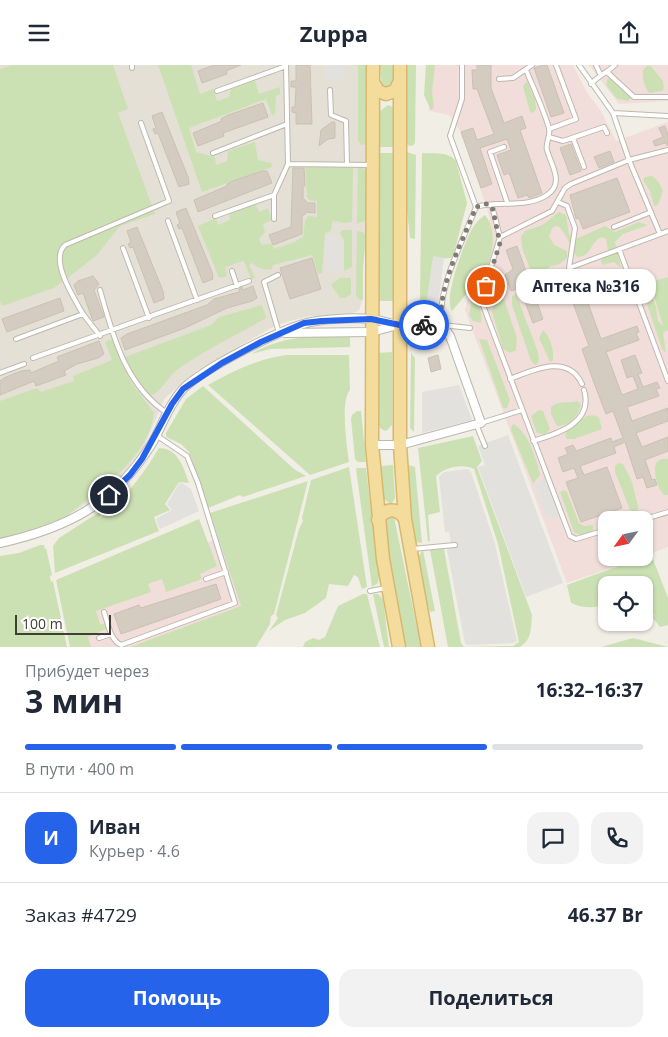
<!DOCTYPE html>
<html lang="ru">
<meta charset="utf-8">
<style>
:root{--surface:#fff;--page:#f2f2f3;--text:#1f2937;--muted:#747a83;--line:#e0e1e3;--accent:#2563eb}
body{margin:0;font-family:"Open Sans",sans-serif;background:var(--page);color:var(--text);height:100vh;display:flex;flex-direction:column;font-size:19px;white-space:nowrap}
*{box-sizing:border-box;margin:0}
p{font-size:16px;color:var(--muted)}
.icon{flex:none;width:28px;height:28px;fill:none;stroke:currentColor;stroke-width:2;stroke-linecap:round;stroke-linejoin:round}
.map{position:relative;height:582px;overflow:hidden}
.sheet{display:flex;flex-direction:column;background:var(--surface);flex:1}
.sheet>*{flex:none}
.needle{width:32px;rotate:237deg}
.fabs{position:absolute;left:598px;top:446px;display:grid;gap:10px}
.fabs a{display:grid;place-items:center;width:55px;height:55px;border-radius:10px;background:var(--surface);box-shadow:0 1px 4px #0004;font-size:25px}
.scale{position:absolute;left:15px;bottom:12px;width:96px;box-sizing:border-box;padding-left:5px;border:2px solid #433e36;border-top:0;font-size:14px;line-height:18px;white-space:nowrap;color:#433e36;-webkit-text-stroke:4px #fff;paint-order:stroke}
.pin{position:absolute;display:grid;place-items:center;width:42px;height:42px;color:#fff;margin:-21px;border:2px solid #fff;border-radius:50%;box-shadow:0 1px 5px #0007}
.courier{position:absolute;display:grid;place-items:center;width:50px;height:50px;margin:-25px;border:4px solid #2563eb;border-radius:50%;background:#fff;color:#222;box-shadow:0 1px 6px #0007}
.bubble{position:absolute;height:35px;border-radius:15px;background:var(--surface);box-shadow:0 1px 4px #0004;font-size:16px;font-weight:700;line-height:35px;text-align:center}
.overview em{font-style:normal;font-weight:700}
.overview div{display:flex;flex-direction:column-reverse}
.overview{display:flex;align-items:center;justify-content:space-between;height:85px;padding:0 25px}
h1{font-size:32px;font-weight:700;line-height:38px}
.bar{display:grid;grid-template-columns:repeat(4,1fr);gap:8px 5px;align-content:center;height:60px;padding:0 25px}
.bar i{height:6px;border-radius:4px;background:var(--line)}
.bar .selected{background:var(--accent)}
.bar p{grid-column:span 4}
.line{display:flex;align-items:center;gap:12px;padding:0 25px;border-top:1px solid var(--line)}
.line div{flex:1}
.round{display:grid;place-items:center;flex:none;width:52px;height:52px;border-radius:15px;background:var(--page)}
.cta{display:flex;gap:10px;margin-top:auto;padding:10px 25px}
.cta a{flex:1;height:58px;border-radius:15px;background:var(--accent);color:#fff;font-size:20px;font-weight:700;line-height:58px;text-align:center}
.cta a+a{background:var(--page);color:var(--text)}
header{display:flex;justify-content:space-between;align-items:center;height:65px;padding:0 25px;background:var(--surface);font-size:22px;font-weight:700}
.map>svg:first-child{display:block}
</style>
<header><svg class="icon" aria-label="menu" viewBox="0 0 24 24"><path d="M4 6h16M4 12h16M4 18h16"/></svg>Zuppa<svg class="icon" aria-label="share" viewBox="0 0 24 24"><path d="M12 15V3M7 8l5-5 5 5M5 13v7h14v-7"/></svg></header>
<div class="map">
<svg width="668" height="582" viewBox="0 0 668 582">
<rect width="100%" height="100%" fill="#f1eee6"/>
<path fill="#e4e0d5" d="M0 0H368L366 172 363 202V234L359 245 349 250 311 251 289 256 271 263 196 306 165 333 144 381 127 404 100 430 59 456 0 474Z"/>
<path fill="#f1deda" d="M428 0H573L586 26 601 46 616 76 668 57V482L644 491V455H606V492L640 493 567 518 465 245 490 153 461 67 449 50 429 46Z
M589 0H668V36L619 39Z
M219 473 243 546 156 582H91L71 527Z"/>
<path fill="#cce1b3" d="M12 0H113L128 44 118 48 155 149 120 161 96 191 54 223 2 241 0 236V4Z
M158 0H191L200 29 213 24 217 36 229 32 231 24 255 16 259 29 280 22V29L276 31 275 49 272 50 266 34 189 63 196 87 215 92 216 100 227 96 228 86 255 77 258 95 271 98 272 102 202 127Z
M358 0H368L367 79 361 80 358 75Z
M380 0H395L394 18 391 23 382 22Z
M407 0H416L415 78 412 81 407 80Z
M426 0H435L432 26 434 43 431 45 424 30Z
M647 1H651L663 16 664 23 662 26 649 28C644 20 642 14 643 5Z
M610 12 631 33 628 36 617 34 606 20 607 15Z
M527 16 535 34 536 44 533 48 530 47 523 21Z
M388 40 393 42 394 47V82H379L380 46Z
M407 87 416 90 415 174 410 173 407 145Z
M380 88H393V236H379Z
M422 88C435 89 448 86 456 96L467 138 454 188 451 193 438 194 435 242H438L436 252C425 249 422 243 420 233Z
M305 100 353 102 352 157 343 158 335 156 332 157 331 166 325 168 322 208 318 209 312 190 273 200 272 204C264 206 258 203 252 198L249 200 255 213 251 214 244 196 225 202 227 211 219 213 198 161 216 153 218 160 230 155 229 148 255 138 259 147 268 143 272 155 263 159 265 167 259 174 262 180 271 178 274 184 292 178 303 172 305 156 308 151 317 152V136L309 135 307 132Z
M358 101 363 102 367 109V155L357 159Z
M652 111 658 116 663 126 658 140 654 141 650 126 643 115 645 112Z
M559 147 566 150 569 169 573 173H578L605 161 615 167 639 157 648 160 623 169 615 177 621 203 614 197 602 200 601 196 608 186 606 174 602 172C590 176 592 192 577 192 570 183 567 168 558 161L553 162 549 171 554 180 567 186V193L558 200 551 201 546 205 547 239H543L522 183 521 172 525 166 542 160Z
M485 150C504 174 483 208 479 235 478 243 483 249 481 258L473 256 469 250 472 234 468 227 452 246C443 234 463 182 470 168 473 161 479 154 485 150Z
M342 165H352V202L344 206V175L340 168Z
M357 166 363 167 366 172 363 202V234L360 235 356 231Z
M668 212V265L663 268 666 288 662 284 642 224H650L656 242 658 256 663 261 650 217Z
M340 213H351V229L345 233H340L331 220Z
M516 229 538 287 539 297 535 300 531 296 512 240V231Z
M500 232 504 234 517 273 516 285 510 288 503 284 492 247 495 235Z
M262 240 266 253C237 270 205 285 178 304 168 311 160 329 150 331L135 313 125 292 211 260 219 252Z
M543 265C551 273 554 285 553 296L550 297 539 273Z
M350 271V282L271 284 251 289C284 270 313 271 350 271Z
M113 274 131 317 154 348C149 387 113 415 84 437 76 443 68 451 59 456 42 465 19 469 0 474V336L37 323 41 327 74 316 73 311 112 295 105 277Z
M479 274 487 275 510 335 507 343H503Z
M392 287V360L386 366 381 364 378 359V288Z
M411 288 415 293 414 367 410 363Z
M286 290H349L350 325C340 336 347 382 349 397L310 410 208 320C233 306 257 294 286 290Z
M203 321 294 404 306 411 243 432 240 430 208 443 189 387 181 379 166 372V368L186 334Z
M578 336 581 340C577 353 571 360 557 361L551 349V342C559 335 568 339 578 336Z
M539 345 543 346 550 364 545 370 537 368 531 351Z
M357 346H361L366 397H358L355 394 351 354 352 350Z
M592 350 599 352 602 364 574 374H567L565 371 566 367 586 351Z
M514 359C529 370 536 392 540 410L533 419 511 365 512 360Z
M473 371 482 396 477 402 532 550C531 562 532 575 520 582H448L430 485 444 484 461 578 464 582 513 581 519 577 498 479 474 404C462 398 445 402 436 411L440 447 428 450 430 476 428 477 418 383Z
M159 383C178 383 184 403 189 418L179 417 165 439 170 445 154 452 159 466 55 508 53 481 59 473 101 446 102 448 99 454C124 435 143 410 159 383Z
M661 394H668V430H664C657 423 653 406 656 398Z
M618 398 623 399 632 417 638 441V445L635 447 630 445 615 407V401Z
M393 400 395 433 392 438H389L384 434 381 401Z
M409 400 415 402 422 478 417 477C406 467 410 416 409 400Z
M349 402 367 522 362 524 358 512 354 510 348 521 329 519 326 533 305 548 285 555 269 566 278 553 276 550 299 464 303 456 302 453 311 415Z
M358 403H366L379 511 378 518 372 522 356 404Z
M308 416 274 549 271 551 270 559 256 582H130L241 541 210 448Z
M564 425 567 427 579 458 584 461 593 460V466C586 471 582 471 574 467L560 427Z
M386 448 394 452 421 582H406L394 531 383 455Z
M199 454 217 501 200 509 202 514 166 527 162 514 148 519 151 527 96 546 100 559H106V564L88 572 91 582H70L56 515Z
M40 480H44L45 485 46 483 52 510 50 511 51 517 53 516 67 582H0V491L19 488Z
M423 485 435 546 430 547 421 520 417 493Z
M651 489 668 533V560L660 562 653 553 654 550 644 547V520H606V539C596 544 581 543 571 538L567 520Z
M363 529H367L380 582H303L305 577 313 573 319 575 325 572 338 541Z
M373 529H378L383 534 389 582H384Z
M633 573 668 582H601Z"/>
<path fill="#e2e1de" d="M326 0H343V15H326Z
M325 169 331 170 338 176H344L343 206H325Z
M433 191 444 193 438 242 426 241Z
M494 201 504 229 485 236Z
M459 320 472 355 422 368V327Z
M508 370 563 518 526 532 478 402 485 400 478 381Z
M468 404 471 407 495 479 517 576 513 578 467 580 465 578 447 485 451 476 449 467H445L439 412 444 407Z
M545 412 560 452H546L534 420Z
M180 417 191 424 199 446 160 464 156 454 172 445 167 439Z"/>
<path fill="#d4ccc0" stroke="#cbc1b1" d="M214 0H241L226 6 227 9 202 18 198 6Z
M296 0H310L312 59H296V48L292 47V42H295L296 22H291V16H296Z
M477 0H491V23L504 58 522 51 526 63 520 65 542 128 540 129 529 133 527 130 518 133 509 108 504 110 497 90 511 85 507 74 480 83 492 119 481 123 461 67 473 63 477 75 494 69 477 24H473L472 5H477Z
M543 0H547L564 48 551 52 534 3Z
M263 38 268 52 223 68 224 71 198 81 193 68 222 56 221 54 228 50Z
M162 47 188 112 189 119 179 122 158 68 155 69 153 64 156 63 152 51Z
M332 57H335V73L328 74 319 81 321 65Z
M665 61 668 70V81L665 78 655 81 653 76 663 72 659 63Z
M571 79 581 106 570 110 560 83Z
M610 86 614 97 599 103 594 92Z
M293 103H304L305 121H303V133L308 138H315V148L307 147 302 152V169L273 180 269 170 291 162Z
M262 106H267L272 118 198 147 194 135 227 121V119L233 116Z
M617 113 630 147 583 164 579 153 576 154 570 130Z
M186 143 212 207 213 214 203 218 182 163 179 164 177 160 180 158 176 147Z
M137 162 163 226 164 234 154 238 133 182 130 183 128 179 131 177 127 166Z
M517 181 543 254 533 258 520 223 511 226 505 210 513 204 506 185Z
M312 193 321 224 290 234 280 203Z
M93 211 99 219 94 225 104 252 93 256 83 228 78 230 74 220 78 216Z
M619 211 621 217 618 218 621 226 588 238 601 274 637 261 639 267 636 268 639 275 606 287 622 330 638 324 633 311 627 313 621 295 635 290 642 308 638 309 643 322 657 317 660 323 656 324 659 331 627 342 632 356 668 343V356L636 368 642 382 668 372V386L645 395 652 415 655 414 657 420 647 423 643 412 637 414 625 377 614 382 616 388 580 401 584 410 607 402 622 443 581 457 566 417 578 413 574 403 563 407 558 393 568 389 565 383 573 380 576 386 611 373 612 377 623 373 613 346 606 349 594 318 582 284 589 281 570 230Z
M253 221 257 233 252 236 227 243 185 263 125 285 121 273 127 269 207 240 214 234 239 227 240 223 242 222 243 225Z
M60 233 64 246 7 267 2 254Z
M99 276 104 289 98 293 77 299 64 306 66 310 36 321 34 316 0 330V316L4 313 21 306 30 305 31 308 40 304 59 296 57 292Z
M438 290 441 304 431 307 428 293Z
M216 519 221 534 121 569 114 549 139 540 141 543Z"/>
<g fill="none" stroke-linecap="round" stroke-linejoin="round">
<defs>
<path id="lane" d="M132 0V3
M462 0V34L450 71 476 142C463 176 436 225 442 260L470 263
M579 0 613 48 629 95 660 169
M596 0 600 9
M607 7 634 32H668
M499 14 513 13 532 0
M591 19C599 10 607 8 615 0
M330 25 331 50 346 56 347 99
M217 26 286 1
M613 48 668 51
M549 64 576 54 556 0
M549 72 563 76 604 62 607 68
M573 73 584 102
M504 82 490 87 507 137
M213 88 287 59
M288 99 371 100
M558 137 567 141 575 163 569 203 668 166
M492 141 500 172
M476 142C497 135 526 144 547 130 565 118 551 100 547 85 545 78 551 71 549 63 543 43 534 24 526 5
M215 151 274 130
M274 154V130L288 99 286 0
M168 156 197 235
M614 162 651 147
M123 183 149 253
M619 184 668 316
M232 206 237 221
M278 210 264 217 279 268
M100 225C113 271 125 320 167 348
M83 249C74 233 49 195 65 180L169 136 141 58
M16 274 83 249 100 271
M33 293 249 216
M0 308 24 299
M510 314C533 305 568 288 582 319
M481 358 522 345
M476 359 485 381
M533 376C557 369 594 358 584 325
M642 455 668 447
M606 465 576 474 570 471 481 235 500 172 552 146 565 123 571 119 629 95 668 85
M412 484 455 480
M206 514 226 507
M370 526 386 523
M104 547C108 558 110 575 121 580L235 538 198 418 187 391 156 370
M99 573 111 569"/>
<path id="street" d="M285 268 371 267 398 260
M0 478C67 463 113 440 151 380 162 362 168 340 183 324 204 303 274 268 303 259 320 254 353 252 371 254 381 255 390 259 400 260 414 261 429 260 442 260L450 271 481 358 400 380H372"/>
<path id="primary" d="M373 0 372 380 383 494 399 582
M400 0V380L405 454 428 582
M374 19 378 26 386 29 395 26 399 18
M378 455C384 443 398 442 405 454"/>
</defs>
<use href="#lane" stroke="#beb8ad" stroke-width="6"/>
<use href="#street" stroke="#beb8ad" stroke-width="10"/>
<use href="#primary" stroke="#d7b86e" stroke-width="15"/>
<use href="#lane" stroke="#fff" stroke-width="4"/>
<use href="#street" stroke="#fff" stroke-width="8"/>
<use href="#primary" stroke="#f4dc9c" stroke-width="12"/>
</g>
<g fill="none" stroke-linecap="round" stroke-linejoin="round">
<path stroke="#807c74" stroke-width="5" stroke-dasharray="0 9" d="M424 260H442C436 224 463 176 476 142L486 139 492 141 500 178 486 221"/>
<path stroke="#2563eb" stroke-width="6" d="M109 430 130 410 142 394 172 339 183 324 222 298 261 277 304 258 322 256 371 254 400 260H424"/>
</g>
</svg>
<div class="fabs">
<a><svg class="needle" viewBox="-14 -14 28 28"><path d="M0-13l5 13h-10z" fill="#e53935"/><path d="M0 13l5-13h-10z" fill="#747a83"/></svg></a>
<a><svg class="icon" aria-label="locate" viewBox="0 0 24 24"><circle cx="12" cy="12" r="6"/><path d="M12 2v4M12 18v4M2 12h4M18 12h4"/></svg></a>
</div>
<div class="scale">100 m</div>
<div class="pin" style="left:486px;top:221px;background:#ea580c"><svg class="icon" aria-label="bag" viewBox="0 0 24 24"><path d="M5 8h14l-1 12H6zM9 8a3 3 0 0 1 6 0"/></svg></div>
<div class="pin" style="left:109px;top:430px;background:#1f2937"><svg class="icon" aria-label="home" viewBox="0 0 24 24"><path d="M3 11l9-7 9 7M6 9v11h12V9"/></svg></div>
<div class="courier" style="left:424px;top:260px"><svg class="icon" aria-label="bike" viewBox="0 0 24 24"><circle cx="6" cy="16" r="4"/><circle cx="18" cy="16" r="4"/><path d="M6 16l4-8h5l3 8M10 8l3 8H6M13 5h3"/></svg></div>
<div class="bubble" style="left:516px;top:204px;width:140px">Аптека №316</div>
</div>
<section class="sheet">
<div class="overview"><div><h1>3 мин</h1><p>Прибудет через</p></div><em>16:32–16:37</em></div>
<div class="bar"><i class="selected"></i><i class="selected"></i><i class="selected"></i><i></i><p>В пути · 400 m</p></div>
<div class="line" style="height:90px"><b class="round" style="background:var(--accent);color:#fff">И</b><div><b>Иван</b><p>Курьер · 4.6</p></div><a class="round"><svg class="icon" aria-label="chat" viewBox="0 0 24 24"><path d="M4 5h16v11H9l-5 4z"/></svg></a><a class="round"><svg class="icon" aria-label="phone" viewBox="0 0 24 24"><path d="M5 4h4l2 5-3 2q2 4 5 5l2-3 5 2v4C11 20 4 13 5 4z"/></svg></a></div>
<div class="line" style="height:65px"><div>Заказ #4729</div><b>46.37 Br</b></div>
<div class="cta"><a>Помощь</a><a>Поделиться</a></div>
</section>
